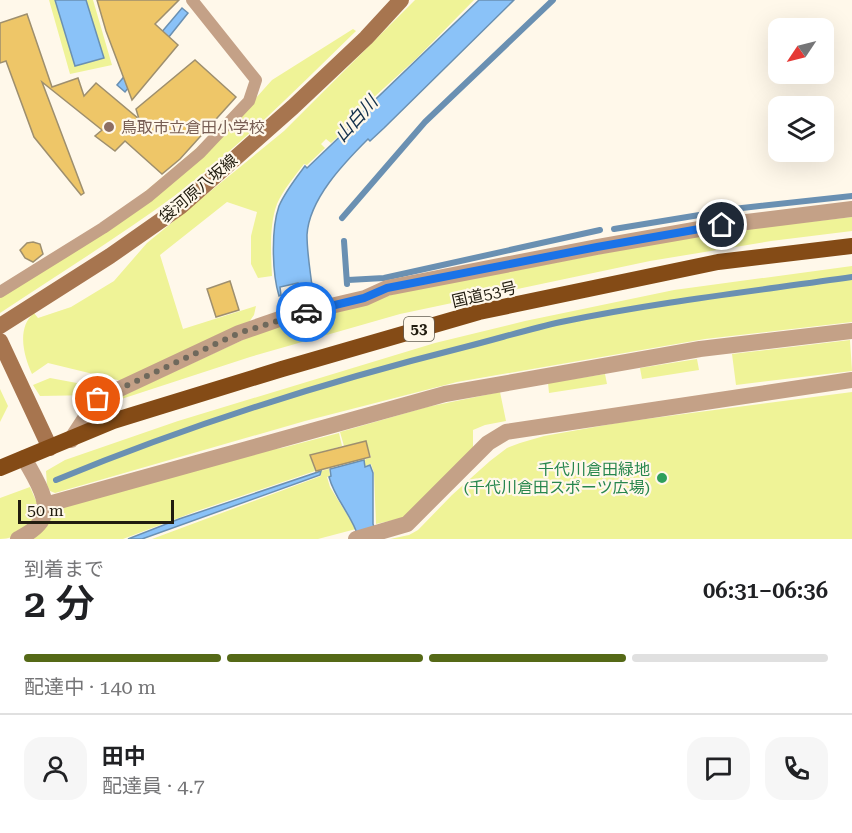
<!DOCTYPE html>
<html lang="ja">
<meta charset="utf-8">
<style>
:root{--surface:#fff;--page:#f6f6f6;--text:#202124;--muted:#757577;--line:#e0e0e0;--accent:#556917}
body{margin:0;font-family:"Roboto Serif","Noto Sans JP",serif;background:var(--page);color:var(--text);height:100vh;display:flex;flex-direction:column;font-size:22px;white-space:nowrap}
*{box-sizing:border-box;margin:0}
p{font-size:20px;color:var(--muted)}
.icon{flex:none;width:33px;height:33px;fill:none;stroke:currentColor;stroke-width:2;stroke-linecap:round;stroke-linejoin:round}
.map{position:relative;height:539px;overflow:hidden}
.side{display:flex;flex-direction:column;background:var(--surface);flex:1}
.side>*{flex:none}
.needle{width:39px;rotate:235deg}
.buttons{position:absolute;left:768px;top:18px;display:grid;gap:12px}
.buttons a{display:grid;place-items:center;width:66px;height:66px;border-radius:12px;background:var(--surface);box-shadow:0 6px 24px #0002;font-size:30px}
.scale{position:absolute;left:18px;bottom:15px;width:156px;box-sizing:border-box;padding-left:6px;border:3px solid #211c0f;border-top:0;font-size:16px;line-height:21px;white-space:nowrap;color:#211c0f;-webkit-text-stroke:4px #fff8ea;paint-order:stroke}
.pin{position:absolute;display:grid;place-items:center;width:51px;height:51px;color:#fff;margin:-26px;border:3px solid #fff;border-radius:50%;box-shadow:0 2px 6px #0007}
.courier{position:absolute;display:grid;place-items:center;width:60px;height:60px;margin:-30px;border:4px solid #1a73e8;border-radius:50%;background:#fff;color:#222;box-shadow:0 2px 8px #0007}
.head em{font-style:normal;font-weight:600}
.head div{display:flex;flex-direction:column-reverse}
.head{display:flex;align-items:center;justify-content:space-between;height:102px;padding:0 24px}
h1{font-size:39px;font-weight:600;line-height:45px}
.bar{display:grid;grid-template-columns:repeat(4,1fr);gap:9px 6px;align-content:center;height:72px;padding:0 24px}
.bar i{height:8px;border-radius:4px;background:var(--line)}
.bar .current{background:var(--accent)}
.bar p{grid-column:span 4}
.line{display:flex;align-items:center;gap:15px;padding:0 24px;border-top:2px solid var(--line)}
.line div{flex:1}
.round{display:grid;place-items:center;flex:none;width:63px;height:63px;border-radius:18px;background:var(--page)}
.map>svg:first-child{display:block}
</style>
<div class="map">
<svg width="852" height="539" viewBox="0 0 852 539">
<rect width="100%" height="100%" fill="#fff8ea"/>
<path fill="#eff397" d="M49 0H93L112 65 70 74Z
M415 0H474L417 58 351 118 352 123 331 143 326 139 321 144 325 148 307 165 304 164C295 176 283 190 277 204 269 225 271 254 272 276L258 278 251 264V236L257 212 227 202 160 255 183 329 256 306 254 315 249 322 126 382 48 363 32 374C24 357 16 328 34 313L38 318 71 307 114 281 147 243 284 131Z
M353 29 356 31C298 87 242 145 177 194 120 236 59 274 0 313V296L82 245 255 99 272 80Z
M852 217V231L771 241 650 261 400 314 250 357 100 406 262 331 398 293 704 234Z
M852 266V322L705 339 457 382 305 421 55 493 50 491 47 485 46 471 65 460 178 421 435 343 525 321 674 290Z
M850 340 852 371 736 385 732 354Z
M697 359 699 370 642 379 640 368Z
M605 374 607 384 549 393 548 383Z
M50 378 104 388 96 395 40 396 33 385Z
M0 389 8 406 0 422Z
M500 392 506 421 485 425 473 430V451L403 518 376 524 374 473 371 464 365 466 364 460 371 457 366 441 344 446 340 432 427 407Z
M852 392V539H390L409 535 418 530 452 495 490 461 507 448 520 443 544 436 623 422Z
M339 433 342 446 310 455 315 471 197 511 123 539H29L47 526 53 514 64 507 251 452 282 448Z
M329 469 330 476 327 477 330 487 356 529 318 539H152L321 476V471Z
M30 487 37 503 39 514C27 527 18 539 0 539V498Z"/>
<path fill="#8ac2f8" stroke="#6a90b2" stroke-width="1.5" d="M55 0H86L104 58 75 66Z
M479 0H514L384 128 370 141 368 139C344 163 309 199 307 235 307 252 310 269 312 286L300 290 298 283 280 287 281 295 279 296C272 273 271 229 279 206 285 192 296 178 305 166L307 168 354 123 353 121Z
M182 8 188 13 125 92 117 85Z
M364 460 365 467 370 465 373 473V524L378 539H359C353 516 335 500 329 477L331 476 330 469Z
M321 471 320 475 142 539H128L179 519Z"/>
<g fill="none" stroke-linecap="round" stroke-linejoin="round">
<path stroke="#6a90b2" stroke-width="6" d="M342 218 425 122 553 0
M614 229 742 208 852 196
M344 241 347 284
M348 280 384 278 600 230
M56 480C189 425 325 382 465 347 497 339 529 329 561 322 657 302 755 291 852 277"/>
</g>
<path fill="#eec668" stroke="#9e8f6e" stroke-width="1.5" d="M97 0H179L155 24 178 45 132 100 106 31Z
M27 14 52 87 78 78 84 96 96 83 139 119 136 109 195 60 236 97 180 159 162 174 125 141 115 151 95 136 102 130 42 82 84 193 81 195 34 137 6 61 0 63V23Z
M33 242 40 244 43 254 33 262 25 258 20 250 27 243Z
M230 281 239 310 216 317 207 289Z
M366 441 370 457 316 471 310 455Z"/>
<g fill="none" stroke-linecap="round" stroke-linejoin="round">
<path stroke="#c4a187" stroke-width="12" d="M0 292 103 228 149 196 200 153 249 101 256 80 192 0"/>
<path stroke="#c4a187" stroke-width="16" d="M71 440 98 399 239 333 288 316 365 298 387 288 597 247 722 225 852 209
M45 505 445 394 700 349 852 331
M18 539C25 535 33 531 38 525 56 506 34 477 24 458
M356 539 407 524 488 443 506 432 852 380"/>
<path stroke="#a7754f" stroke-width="16" d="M0 326 110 256 180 207 293 107 366 38 401 0
M0 341 50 448"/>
<path stroke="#844b16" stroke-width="16" d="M0 468 113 421 282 369 479 312 718 262 852 246"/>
</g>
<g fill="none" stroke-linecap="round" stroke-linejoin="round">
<path stroke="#6f695c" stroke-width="6" stroke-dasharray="0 10.8" d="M98 399 239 333 306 312"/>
<path stroke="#1a73e8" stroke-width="8" d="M306 312 364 298 387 288 597 247 722 225"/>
</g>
<circle fill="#8d6e63" stroke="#fff8ea" stroke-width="2" cx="109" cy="127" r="6"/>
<circle fill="#2e9e5b" stroke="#fff8ea" stroke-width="2" cx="662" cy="478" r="6"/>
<g text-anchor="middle" stroke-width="4.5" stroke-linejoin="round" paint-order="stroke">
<rect fill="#fff8ea" stroke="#645e51" stroke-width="1.5" x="404" y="317" width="30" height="24" rx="4.5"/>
<g font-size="15" font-weight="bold" fill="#211c0f">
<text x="419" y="334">53</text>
</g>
<g font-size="16" fill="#785e54" stroke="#fff8ea" text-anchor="start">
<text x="121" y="133">鳥取市立倉田小学校</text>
</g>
<g font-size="16" fill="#211c0f" stroke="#fff8ea">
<text transform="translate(198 188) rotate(-40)" y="6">袋河原八坂線</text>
<text transform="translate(484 294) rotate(-13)" y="6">国道53号</text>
</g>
<g font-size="16" fill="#27864d" stroke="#fff8ea" text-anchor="end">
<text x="650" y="475">千代川倉田緑地<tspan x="650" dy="18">(千代川倉田スポーツ広場)</tspan></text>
</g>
<g font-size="18" font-style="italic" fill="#13304b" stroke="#fff8ea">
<text transform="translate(356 119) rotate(-48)" y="6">山白川</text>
</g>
</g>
</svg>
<div class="buttons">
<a><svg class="needle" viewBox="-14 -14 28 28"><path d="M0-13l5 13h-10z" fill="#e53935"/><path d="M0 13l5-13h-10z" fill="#757577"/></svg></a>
<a><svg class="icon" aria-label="layers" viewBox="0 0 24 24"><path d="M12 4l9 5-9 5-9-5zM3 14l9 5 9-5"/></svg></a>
</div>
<div class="scale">50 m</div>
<div class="pin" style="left:98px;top:399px;background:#ea580c"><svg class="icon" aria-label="bag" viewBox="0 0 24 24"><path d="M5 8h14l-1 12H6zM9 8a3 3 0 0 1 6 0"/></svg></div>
<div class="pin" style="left:722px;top:225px;background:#1f2937"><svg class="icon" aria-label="home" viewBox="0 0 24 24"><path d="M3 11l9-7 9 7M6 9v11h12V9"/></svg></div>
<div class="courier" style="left:306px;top:312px"><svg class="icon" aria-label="car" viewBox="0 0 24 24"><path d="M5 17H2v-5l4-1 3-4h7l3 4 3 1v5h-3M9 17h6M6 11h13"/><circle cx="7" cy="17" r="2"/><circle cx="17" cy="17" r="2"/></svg></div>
</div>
<section class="side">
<div class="head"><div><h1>2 分</h1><p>到着まで</p></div><em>06:31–06:36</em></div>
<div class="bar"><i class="current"></i><i class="current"></i><i class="current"></i><i></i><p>配達中 · 140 m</p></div>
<div class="line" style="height:108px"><a class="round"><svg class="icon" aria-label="person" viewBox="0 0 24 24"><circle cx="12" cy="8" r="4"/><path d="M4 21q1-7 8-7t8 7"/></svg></a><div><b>田中</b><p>配達員 · 4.7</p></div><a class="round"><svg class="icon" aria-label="chat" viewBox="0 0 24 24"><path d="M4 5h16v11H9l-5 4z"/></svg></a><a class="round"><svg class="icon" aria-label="phone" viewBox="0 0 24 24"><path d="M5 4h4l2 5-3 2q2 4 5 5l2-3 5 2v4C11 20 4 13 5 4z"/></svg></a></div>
</section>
